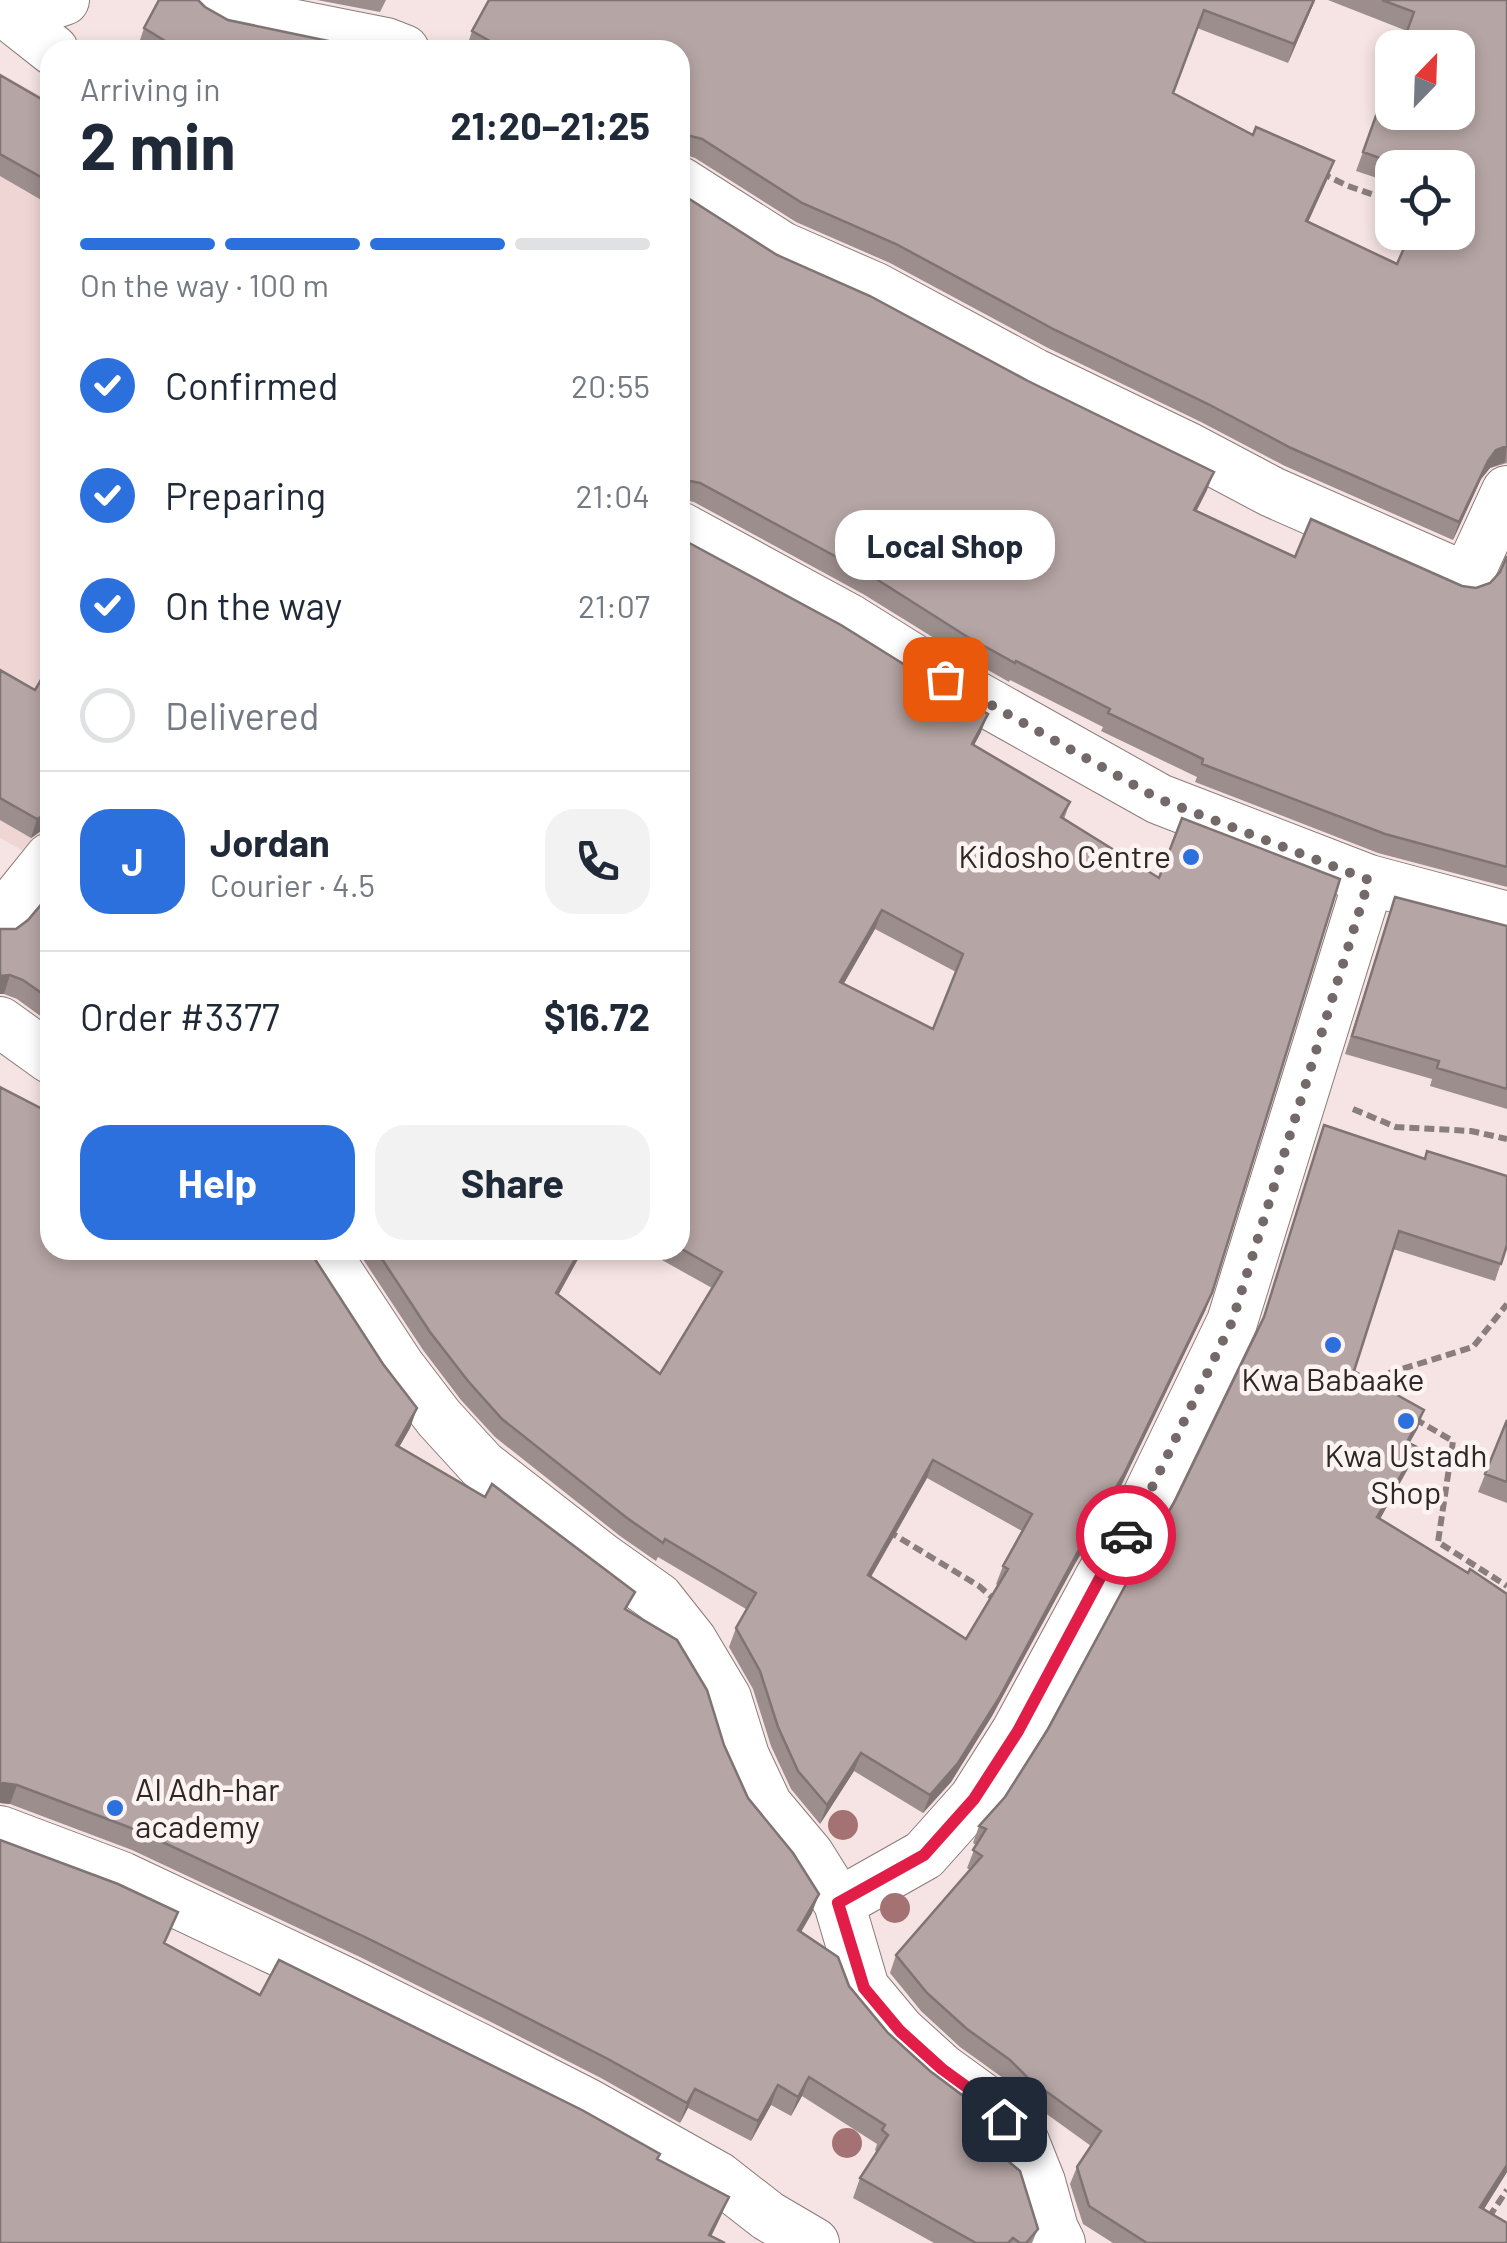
<!DOCTYPE html>
<meta charset="utf-8">
<style>
:root{--surface:#fff;--page:#f2f2f3;--text:#1f2937;--muted:#747a83;--line:#e0e1e3;--accent:#2c70dd}
body{margin:0;font-family:Barlow,sans-serif;background:var(--page);color:var(--text);height:100vh;display:flex;flex-direction:column;font-size:38px;white-space:nowrap}
*{box-sizing:border-box;margin:0}
p{font-size:32px;color:var(--muted)}
.icon{flex:none;width:55px;height:55px;fill:none;stroke:currentColor;stroke-width:2;stroke-linecap:round;stroke-linejoin:round}
.map{position:relative;flex:1;overflow:hidden}
.drawer{position:absolute;left:40px;top:40px;width:650px;height:1220px;display:flex;flex-direction:column;background:var(--surface);border-radius:30px;box-shadow:0 5px 15px #0003}
.drawer>*{flex:none}
.needle{width:65px;rotate:23deg}
.fabs{position:absolute;left:1375px;top:30px;display:grid;gap:20px}
.fabs a{display:grid;place-items:center;width:100px;height:100px;border-radius:20px;background:var(--surface);box-shadow:0 5px 15px #0003;font-size:50px}
.pin{position:absolute;display:grid;place-items:center;width:85px;height:85px;color:#fff;margin:-42px;border-radius:20px;box-shadow:0 5px 15px #0006}
.courier{position:absolute;display:grid;place-items:center;width:100px;height:100px;margin:-50px;border:8px solid #e11d48;border-radius:50%;background:#fff;color:#222;box-shadow:0 2px 12px #0007}
.bubble{position:absolute;height:70px;border-radius:30px;background:var(--surface);box-shadow:0 5px 15px #0003;font-size:32px;font-weight:700;line-height:70px;text-align:center}
.headline em{font-style:normal;font-weight:700}
.headline div{display:flex;flex-direction:column-reverse}
.headline{display:flex;align-items:center;justify-content:space-between;height:170px;padding:0 40px}
h1{font-size:65px;font-weight:700;line-height:75px}
.bar{display:grid;grid-template-columns:repeat(4,1fr);gap:15px 10px;align-content:center;height:120px;padding:0 40px}
.bar i{height:12px;border-radius:8px;background:var(--line)}
.bar .current{background:var(--accent)}
.bar p{grid-column:span 4}
.line{display:flex;align-items:center;gap:25px;padding:0 40px;border-top:2px solid var(--line)}
.line div{flex:1}
.round{display:grid;place-items:center;flex:none;width:105px;height:105px;border-radius:30px;background:var(--page)}
ol{padding:0 40px;list-style:none}
li{display:flex;align-items:center;gap:30px;height:110px}
li p{margin-inline-start:auto}
li .icon{padding:10px;border-radius:50%;background:var(--accent);color:#fff;stroke-width:4}
li:last-child{color:var(--muted)}
li i{width:55px;height:55px;border:5px solid var(--line);border-radius:50%}
.primary-button{display:flex;gap:20px;margin-top:auto;padding:20px 40px}
.primary-button a{flex:1;height:115px;border-radius:30px;background:var(--accent);color:#fff;font-size:40px;font-weight:700;line-height:115px;text-align:center}
.primary-button a+a{background:var(--page);color:var(--text)}
.map>svg:first-child{display:block}
</style>
<div class="map">
<svg width="1507" height="2243" viewBox="0 0 1507 2243">
<rect width="100%" height="100%" fill="#f5e4e3"/>
<path fill="#efd6d4" d="M0 73 50 101V838L38 859 0 838Z"/>
<g fill="none" stroke-linecap="round" stroke-linejoin="round">
<defs>
<path id="minor" d="M212 0 235 13 386 43 404 50
M0 8 53 50
M12 18 64 0
M680 182 782 247 876 288 1035 374 1189 448 1272 492 1467 578 1507 491
M680 527 849 619 945 679 1159 799 1369 880 1507 917
M0 920 50 858
M0 1022 50 1058
M323 1250 400 1367 439 1418 482 1465 603 1559 658 1598 692 1641 726 1698 744 1756 767 1805 809 1855 839 1903 864 1988 900 2031 942 2069 986 2101 1022 2137 1040 2182 1053 2229 1060 2243
M0 1831 122 1877 347 1983 480 2049 588 2104 718 2177 768 2216 814 2243
M839 1903 924 1855 974 1799 1017 1731 1101 1576 1143 1506 1232 1322 1369 880"/>
</defs>
<use href="#minor" stroke="#8a7b7a" stroke-width="52"/>
<path stroke="#897e7d" stroke-width="6" stroke-dasharray="10 5" stroke-linecap="butt" d="M1321 173 1348 186 1392 201
M1353 1109 1396 1127 1471 1131 1507 1139
M1360 1382 1473 1347 1507 1304
M1415 1419 1453 1441 1438 1542 1507 1586
M888 1531 979 1586 995 1600
M1489 2217 1507 2190"/>
<use href="#minor" stroke="#fff" stroke-width="50"/>
</g>
<g fill="#a57274">
<circle cx="843" cy="1825" r="15"/>
<circle cx="895" cy="1908" r="15"/>
<circle cx="847" cy="2143" r="15"/>
</g>
<path fill="#9c8e8d" fill-rule="evenodd" d="M317 0H386L380 12Z
M1315 0 1288 63 1197 28 1173 93 1327 180 1308 222 1397 264 1458 168H1392V183L1356 171 1407 31 1328 0H1507V463L1490 468 1481 479 1453 540 1285 466 1201 422 1048 348 890 263 796 222 695 158 680 153V50L466 49 472 31Z
M205 7 228 20 356 50H144L138 46 144 28Z
M0 75 50 104V205L0 176Z
M680 193 777 255 1207 490 1196 511 1295 557 1476 588 1490 583 1500 572 1507 556V887L1378 853 1195 782 1197 777 1101 731 1103 727 1010 680 1009 682 960 654 863 594 694 502 680 499Z
M680 538 981 732 974 745 1070 802 1064 819 1212 1293 1205 1311 1118 1492 1076 1562 992 1716 951 1782 923 1813 854 1771 820 1824 791 1789 771 1746 753 1689 729 1647 736 1628 746 1609 658 1557 656 1561 620 1536 495 1437 461 1400 423 1350 357 1250H583L558 1295 660 1374 712 1288 644 1250H680ZM875 929 956 972 933 1029 843 984ZM927 1478 1022 1531 1003 1566 996 1584 998 1586 966 1639 871 1577Z
M50 665V830L41 831 31 838 0 820V670L35 690Z
M50 894V1023L17 999 4 994 3 930 16 929 28 920Z
M1395 897 1507 926V1109L1430 1086 1432 1079 1345 1054Z
M1324 1125 1507 1245 1495 1281 1393 1249 1354 1371 1418 1428 1409 1443 1410 1465 1380 1519 1468 1573 1507 1594V2172L1484 2209 1507 2243H1113L1083 2224 1070 2184 1077 2167 1091 2146 1023 2097 1003 2078 960 2047 921 2011 890 1973 896 1955 970 1870 967 1868 976 1845 973 1843 979 1826 1005 1797 1048 1729 1175 1501 1262 1322Z
M383 1364 417 1408 410 1428 399 1447 628 1610 724 1745 748 1798 812 1913 801 1932 888 2033 983 2140 1038 2229 1032 2243H934L853 2198 860 2178 877 2152 875 2150 877 2144 802 2096 791 2116 771 2105 751 2141 688 2108 680 2123 601 2078 493 2023 360 1957 132 1850 10 1804 0 1803Z
M1507 1420V1503L1478 1492Z"/>
<path fill="#7f7473" d="M1314 0H1315L1288 63 1294 44Z
M687 135 680 153V137Z
M1334 161 1327 180 1300 240 1306 221Z
M1507 446 1505 462 1490 468 1481 479 1453 540 1459 522 1488 461 1496 450Z
M1214 472 1207 490 1188 528 1194 510Z
M988 714 981 732 965 762 972 744Z
M50 812V830L41 831 31 838 37 819Z
M882 910 875 929 834 1001 840 982Z
M10 975 4 994H0V976Z
M580 1250H583L549 1312 556 1293Z
M1212 1293 1205 1311 1118 1492 1076 1562 992 1716 951 1782 923 1813 930 1795Z
M417 1408 410 1428 389 1465 396 1445Z
M1424 1410 1418 1428 1400 1460 1407 1442Z
M1417 1447 1410 1465 1371 1535 1377 1517Z
M933 1460 927 1478 861 1594 868 1575Z
M861 1753 854 1771 820 1824 827 1805Z
M3 1783 17 1785 10 1804 0 1803V1785Z
M819 1894 812 1913 791 1949 798 1930Z
M809 2077 802 2096 791 2116 798 2097Z
M778 2085 771 2105 751 2141 758 2121Z
M695 2089 688 2108 680 2123 687 2103Z
M1507 2165V2172L1474 2225 1480 2207Z
M729 2197 721 2216 708 2243 709 2235Z"/>
<path fill="#b5a5a4" stroke="#7f7473" stroke-width="2.5" fill-rule="evenodd" d="M159 0H198L205 7 228 20 357 47 356 50H174L175 47 144 28Z
M489 0H1314L1294 44 1204 10 1173 93 1253 135 1256 127 1334 161 1306 221 1397 264 1411 232H1458V168H1407L1363 152 1392 71V112H1458V48H1401L1414 12 1382 0H1507V446L1496 450 1488 461 1459 522 1291 448 1208 404 1055 330 896 244 802 203 702 139 687 135 680 137V50H506L472 31Z
M0 75 50 104V182L0 154Z
M680 193 777 255 870 296 1028 381 1214 472 1194 510 1295 557 1311 519 1462 586 1476 588 1490 583 1500 572 1507 556V867L1385 834 1202 764 1203 759 1108 713 1110 709 1016 661 1015 663 966 636 870 575 700 483 685 480 680 482Z
M680 538 841 625 937 685 988 714 972 744 1070 802 1061 817 1159 878 1182 818 1340 879 1212 1293 1124 1474 1082 1544 999 1698 958 1763 930 1795 861 1753 827 1805 798 1771 778 1727 760 1671 736 1628 756 1593 665 1539 663 1543 627 1518 502 1419 468 1381 430 1332 376 1250H580L556 1293 660 1374 722 1272 680 1248ZM882 910 963 954 933 1029 840 982ZM933 1460 1032 1514 1003 1566 1008 1569 966 1639 868 1575Z
M50 665V812L37 819 0 798V670L35 690Z
M50 894V999L23 980 10 975 0 976V929H16L28 920Z
M1395 897 1507 926V1089L1437 1068 1439 1061 1352 1036Z
M0 1087 50 1113V1250H309L383 1364 417 1408 396 1445 485 1497 492 1484 635 1592 625 1609 677 1640 707 1690 724 1745 748 1798 793 1853 819 1894 798 1930 838 1957 849 1986 888 2033 930 2071 974 2104 991 2120 980 2137 1020 2171 1038 2229 1026 2243H1020L1013 2238 1008 2243H976L860 2178 888 2135 882 2130 885 2125 809 2077 798 2097 778 2085 758 2121 695 2089 687 2103 608 2059 500 2004 367 1938 139 1831 17 1785 3 1783 0 1785Z
M1324 1125 1425 1159 1427 1151 1507 1176V1245L1501 1264 1399 1231 1354 1371 1424 1410 1407 1442 1417 1447 1377 1517 1468 1573 1470 1569 1507 1594V2165L1480 2207 1507 2223V2243H1147L1089 2206 1077 2167 1101 2131 1029 2079 1010 2060 967 2029 927 1993 896 1955 982 1856 973 1850 986 1829 979 1826 1005 1797 1048 1729 1132 1573 1175 1501 1264 1317Z
M1507 1420V1482L1485 1474Z
M0 1840 118 1884 178 1912 164 1943 260 1995 279 1960 582 2110 660 2154 657 2159 729 2197 709 2235 725 2243H0Z"/>
<g fill="none" stroke-linecap="round" stroke-linejoin="round">
<path stroke="#736969" stroke-width="10" stroke-dasharray="0 18" d="M945 679 1159 799 1369 880 1232 1322 1143 1506 1126 1535"/>
<path stroke="#e11d48" stroke-width="12" d="M1004 2119 986 2101 942 2069 900 2031 864 1988 838 1903 924 1855 974 1799 1018 1731 1101 1576 1126 1535"/>
</g>
<g fill="#2c70dd" stroke="#fdf3f2" stroke-width="4">
<circle cx="1191" cy="857" r="10"/>
<circle cx="1333" cy="1345" r="10"/>
<circle cx="1406" cy="1421" r="10"/>
<circle cx="115" cy="1808" r="10"/>
</g>
<g text-anchor="middle" stroke-width="9" stroke-linejoin="round" paint-order="stroke">
<g font-size="32" fill="#2d2727" stroke="#fdf3f2">
<text x="1171" y="868" text-anchor="end">Kidosho Centre</text>
<text x="1333" y="1391">Kwa Babaake</text>
<text x="1406" y="1467">Kwa Ustadh<tspan x="1406" dy="37">Shop</tspan></text>
<text x="135" y="1801" text-anchor="start">Al Adh-har<tspan x="135" dy="37">academy</tspan></text>
</g>
</g>
</svg>
<div class="fabs">
<a><svg class="needle" viewBox="-14 -14 28 28"><path d="M0-13l5 13h-10z" fill="#e53935"/><path d="M0 13l5-13h-10z" fill="#747a83"/></svg></a>
<a><svg class="icon" aria-label="locate" viewBox="0 0 24 24"><circle cx="12" cy="12" r="6"/><path d="M12 2v4M12 18v4M2 12h4M18 12h4"/></svg></a>
</div>
<div class="pin" style="left:945px;top:679px;background:#ea580c"><svg class="icon" aria-label="bag" viewBox="0 0 24 24"><path d="M5 8h14l-1 12H6zM9 8a3 3 0 0 1 6 0"/></svg></div>
<div class="pin" style="left:1004px;top:2119px;background:#1f2937"><svg class="icon" aria-label="home" viewBox="0 0 24 24"><path d="M3 11l9-7 9 7M6 9v11h12V9"/></svg></div>
<div class="courier" style="left:1126px;top:1535px"><svg class="icon" aria-label="car" viewBox="0 0 24 24"><path d="M5 17H2v-5l4-1 3-4h7l3 4 3 1v5h-3M9 17h6M6 11h13"/><circle cx="7" cy="17" r="2"/><circle cx="17" cy="17" r="2"/></svg></div>
<div class="bubble" style="left:835px;top:510px;width:220px">Local Shop</div>
<section class="drawer">
<div class="headline"><div><h1>2 min</h1><p>Arriving in</p></div><em>21:20–21:25</em></div>
<div class="bar"><i class="current"></i><i class="current"></i><i class="current"></i><i></i><p>On the way · 100 m</p></div>
<ol>
<li><svg class="icon" aria-label="check" viewBox="0 0 24 24"><path d="M5 12l5 5 9-10"/></svg>Confirmed<p>20:55</p></li>
<li><svg class="icon" aria-label="check" viewBox="0 0 24 24"><path d="M5 12l5 5 9-10"/></svg>Preparing<p>21:04</p></li>
<li><svg class="icon" aria-label="check" viewBox="0 0 24 24"><path d="M5 12l5 5 9-10"/></svg>On the way<p>21:07</p></li>
<li><i></i>Delivered</li>
</ol>
<div class="line" style="height:180px"><b class="round" style="background:var(--accent);color:#fff">J</b><div><b>Jordan</b><p>Courier · 4.5</p></div><a class="round"><svg class="icon" aria-label="phone" viewBox="0 0 24 24"><path d="M5 4h4l2 5-3 2q2 4 5 5l2-3 5 2v4C11 20 4 13 5 4z"/></svg></a></div>
<div class="line" style="height:130px"><div>Order #3377</div><b>$16.72</b></div>
<div class="primary-button"><a>Help</a><a>Share</a></div>
</section>
</div>
